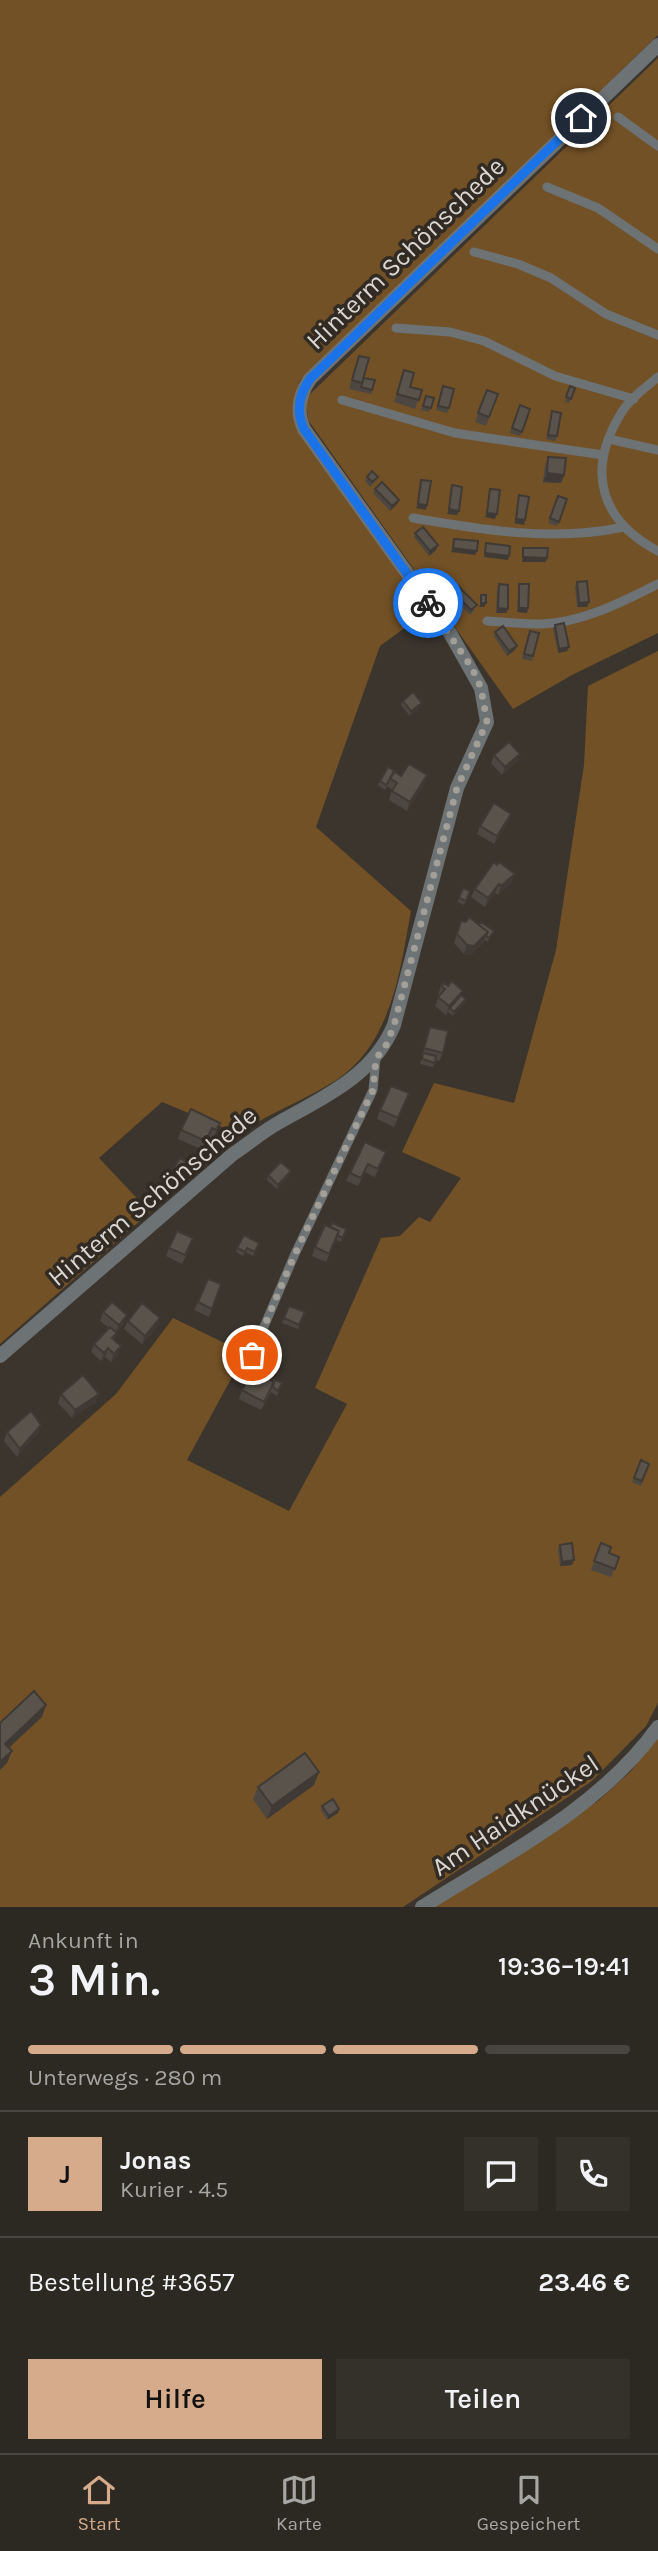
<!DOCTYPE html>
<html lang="de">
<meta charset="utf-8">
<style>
:root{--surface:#2c2822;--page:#34302a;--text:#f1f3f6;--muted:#a6a6a5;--line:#484440;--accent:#d6ab8b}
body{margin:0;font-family:Karla,sans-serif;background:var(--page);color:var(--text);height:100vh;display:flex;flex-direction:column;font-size:26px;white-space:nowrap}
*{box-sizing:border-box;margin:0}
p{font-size:23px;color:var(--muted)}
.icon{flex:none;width:38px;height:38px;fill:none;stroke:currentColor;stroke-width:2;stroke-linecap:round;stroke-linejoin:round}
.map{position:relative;height:1907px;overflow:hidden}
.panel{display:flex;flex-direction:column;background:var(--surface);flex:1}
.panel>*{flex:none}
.pin{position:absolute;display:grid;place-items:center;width:60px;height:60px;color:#fff;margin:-30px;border:4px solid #fff;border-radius:50%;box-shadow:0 2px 7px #0007}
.courier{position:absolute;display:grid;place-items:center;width:70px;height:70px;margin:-35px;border:5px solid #1a73e8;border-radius:50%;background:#fff;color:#222;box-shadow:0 2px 9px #0007}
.overview em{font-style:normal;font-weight:600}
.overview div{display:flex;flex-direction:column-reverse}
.overview{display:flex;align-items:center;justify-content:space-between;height:119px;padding:0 28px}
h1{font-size:46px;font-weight:600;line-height:52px}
.bar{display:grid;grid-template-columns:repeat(4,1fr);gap:10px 7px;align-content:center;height:84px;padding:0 28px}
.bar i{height:9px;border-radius:5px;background:var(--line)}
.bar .selected{background:var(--accent)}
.bar p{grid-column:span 4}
.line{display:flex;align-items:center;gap:18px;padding:0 28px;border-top:2px solid var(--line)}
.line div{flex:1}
.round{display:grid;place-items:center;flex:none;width:74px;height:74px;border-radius:0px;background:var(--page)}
.action{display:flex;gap:14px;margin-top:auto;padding:14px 28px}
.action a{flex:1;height:80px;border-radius:0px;background:var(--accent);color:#111;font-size:28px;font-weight:600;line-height:80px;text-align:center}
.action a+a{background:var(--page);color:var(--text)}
.dock{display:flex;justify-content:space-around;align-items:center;height:98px;border-top:2px solid var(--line);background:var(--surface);font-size:19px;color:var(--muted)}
.dock a{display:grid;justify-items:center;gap:4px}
.dock .selected{color:var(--accent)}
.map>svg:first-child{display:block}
</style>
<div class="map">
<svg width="658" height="1907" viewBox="0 0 658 1907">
<rect width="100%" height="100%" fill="#3b352e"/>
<path fill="#735126" d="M0 0H658V35L299 382 294 404 425 613 380 646 316 827 411 911C400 971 392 1041 338 1079 306 1100 270 1112 239 1134L162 1102 99 1158 150 1212 0 1344Z
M658 58V633L572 675 513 709 308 420 306 398Z
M658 651V1703L646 1726 592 1781 403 1907H0V1497L116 1394 173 1318 245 1353 187 1460 289 1511 347 1404 315 1388 381 1238 400 1236 419 1217 430 1222 461 1178 402 1152 434 1083 514 1103 556 950 584 765 588 686Z
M658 1735V1907H433L598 1801 631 1771Z"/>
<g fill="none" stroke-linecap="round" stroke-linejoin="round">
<path stroke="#6d7274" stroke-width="9" d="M618 117 658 146
M547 187 598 208 658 249
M474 252 518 264 551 278 606 314 658 335
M396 328 450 332 484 341 555 376 634 399
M658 377C645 388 628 400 620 415 586 472 601 521 658 551
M342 400 455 433 603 455
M609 439 658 450
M413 518C483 530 553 542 624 527
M487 621C505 622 525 624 543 624 584 622 622 602 658 584
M252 1355 294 1256 373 1090 376 1058"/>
<path stroke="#6d7274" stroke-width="14" d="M0 1356 233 1154C248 1144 262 1132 278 1123 324 1097 373 1076 394 1025L457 788 487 722 481 688 450 633 304 429C296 411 299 395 310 379L658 45
M422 1907C505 1855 600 1808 658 1727"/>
</g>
<path fill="#4d4741" d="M359 356 364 378 375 380 371 394 349 389Z
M404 370 410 387 422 390 415 409 394 402Z
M570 386 575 388 569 403 565 402Z
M441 390 449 408 447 413 436 410Z
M487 390 498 394 486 426 475 422Z
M426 396 434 398 429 412 421 410Z
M520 405 530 409 520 436 510 433Z
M552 411 557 436 555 441 546 439Z
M548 457 564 475 561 483 543 482 545 465Z
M367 477H378L376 481 370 487 365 481Z
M375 489 399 500 397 504 390 511 373 493Z
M558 496 567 499 557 526 548 523Z
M415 533 436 550 429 556 414 537Z
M577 582 589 602 587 607H577L575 587Z
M499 584 506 613H496L497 589Z
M519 584 528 608 527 613 517 612 518 588Z
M451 590 475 609 470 615 450 595Z
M555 625 569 647 567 651 558 653 553 629Z
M495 632 515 650 507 656 494 636Z
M528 635 533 656 532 661 522 659Z
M403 701 422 703 420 707 410 716 401 705Z
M494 755 517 762 502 775 491 763Z
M401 776 424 784 407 811 389 800 392 790 387 786 385 790 378 785 380 781Z
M511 814 508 822 494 844 477 834 480 826Z
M512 882 498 895 495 893 485 907 471 897 475 889Z
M463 888 470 891 464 905 458 902Z
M461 921 479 925 494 931 487 942 485 940 471 955 464 954 454 943Z
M441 986H448L463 991 461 995 466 999 464 1004 453 1016 448 1012 446 1015 435 1006 439 996 438 995Z
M430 1027 443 1053 439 1061 435 1060 433 1067 420 1064Z
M406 1102 394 1127 377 1119 380 1110Z
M220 1123 213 1139 209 1137 203 1150 178 1139 181 1130Z
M386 1152 375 1177 365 1172 358 1186 346 1181 350 1173Z
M191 1165 182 1182 170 1175 172 1171Z
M268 1175H290L277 1189 267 1180Z
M331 1227 346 1229 341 1242 336 1240 326 1262 312 1256 315 1247Z
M190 1247 182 1264 166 1256 169 1248Z
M258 1247 253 1256 245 1252 243 1256 236 1252 237 1248Z
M221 1284 209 1317 194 1310 198 1302Z
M289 1306 305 1312 298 1329 282 1323Z
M103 1312 124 1324 116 1333 114 1340 118 1355 111 1362 105 1357 101 1361 91 1352 94 1344 109 1328 100 1321Z
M160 1318 157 1327 142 1344 124 1329 128 1321Z
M268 1379 282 1383 277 1396 271 1392 261 1410 239 1399 242 1390Z
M61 1394H99L96 1402 72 1418 58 1403Z
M7 1432 38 1433 17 1457 4 1441Z
M641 1460 649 1464 641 1486 632 1482Z
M601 1543 609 1553 619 1557 611 1577 591 1570Z
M560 1545 572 1565 560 1566 558 1549Z
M314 1785 267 1819 253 1799 258 1787Z
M322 1806 339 1809 338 1813 327 1820 321 1810Z"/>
<path fill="#3f3a35" d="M547 473 564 475 561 483 543 482Z
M399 500 397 504 390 511 392 506Z
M418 504 427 505 426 510 416 508Z
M449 509 459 511 457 515 447 514Z
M487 513 497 514 495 519 485 517Z
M516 519 525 520 524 525 514 523Z
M438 545 436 550 429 556 430 551Z
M453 548 477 551 475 555 451 552Z
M485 553 509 556 508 560 484 557Z
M523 557 547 558 546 562H522Z
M589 602 587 607H577L579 603Z
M481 603H486L484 607H479Z
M498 608 508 609 506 613H496Z
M519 608H528L527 613 517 612Z
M517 646 515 650 507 656 509 651Z
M569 647 567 651 558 653 559 649Z
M422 703 420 707 410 716 411 711Z
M520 754 517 762 502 775 505 767Z
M427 775 424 784 407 811 410 802Z
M511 814 508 822 494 844 497 836Z
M515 874 512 882 498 895 501 886Z
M499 884 495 893 485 907 488 898Z
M488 932 484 940 471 955 464 954 467 945Z
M463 991 459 999 450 1008 446 1015 449 1006Z
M466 999 464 1004 453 1016 454 1012Z
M291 1171 290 1175 277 1189 278 1185Z
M127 1315 124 1324 115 1334 119 1325Z
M160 1318 157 1327 142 1344 145 1336Z
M121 1346 118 1355 111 1362 114 1354Z
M108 1348 105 1357 101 1361 104 1353Z
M99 1394 96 1402 72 1418 75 1410Z
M41 1425 38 1433 17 1457 20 1449Z
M574 1560 572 1565 560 1566 562 1562Z
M46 1705 42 1717 0 1756 5 1744Z
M12 1751 7 1763 0 1770V1762Z
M319 1772 314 1785 267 1819 272 1806Z
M339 1809 338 1813 327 1820 329 1816Z"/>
<path fill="#5a534c" stroke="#3f3a35" stroke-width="2" d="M359 356 369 358 362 383 352 380Z
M404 370 414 373 410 387 422 390 419 400 397 394Z
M364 378 375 380 372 390 361 387Z
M443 386 454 389 449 408 438 406Z
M570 386 575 388 571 399 566 397Z
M487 390 498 394 489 417 478 413Z
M426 396 434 398 431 408 423 406Z
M520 405 530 409 522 432 512 428Z
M552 411 561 413 557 436 548 435Z
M548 457 566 458 564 475 547 473Z
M372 471 378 477 372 482 367 477Z
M421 480 431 481 427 505 418 504Z
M382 482 399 500 392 506 375 489Z
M452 485 462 487 459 511 449 509Z
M490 489 500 490 497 514 487 513Z
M519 495 529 497 525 520 516 519Z
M558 496 567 499 559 522 550 518Z
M423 527 438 545 430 551 415 533Z
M454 539 478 541 477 551 453 548Z
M486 543 510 546 509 556 485 553Z
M523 548H548L547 558 523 557Z
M587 581 589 602 579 603 577 582Z
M499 584 508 585V609L498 608Z
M519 584H529L528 608H519Z
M457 585 477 605 471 610 451 590Z
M481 595H486V603H481Z
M564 623 569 647 559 649 555 625Z
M503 626 517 646 509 651 495 632Z
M530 631 539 633 533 656 524 654Z
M413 692 422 703 411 711 403 701Z
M509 742 520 754 505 767 494 755Z
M409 764 427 775 410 802 392 791 397 783 390 778 394 771 401 776Z
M388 767 395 771 386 785 380 781Z
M494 803 511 814 497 836 480 826Z
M494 862 497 865 499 862 515 874 501 886 499 884 488 898 475 889Z
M463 888 470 891 466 901 459 898Z
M469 917 488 932 474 946 467 945 457 934 461 921 466 922Z
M481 922 494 931 489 938 486 936 488 932 479 925Z
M452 981 463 991 449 1006 438 997 445 989 441 986 444 983 448 986Z
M461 995 466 999 454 1012 450 1008Z
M430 1027 448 1031 443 1053 424 1048Z
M423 1053 436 1056 435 1063 422 1059Z
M391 1086 409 1093 398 1118 380 1110Z
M191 1109 220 1123 216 1130 212 1128 206 1141 181 1130Z
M365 1142 386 1152 378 1169 368 1164 361 1178 350 1173Z
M180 1158 191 1165 183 1178 172 1171Z
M281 1162 291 1171 278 1185 268 1175Z
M332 1223 346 1229 343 1238 337 1235 339 1231 331 1227Z
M325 1225 339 1231 329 1254 315 1247Z
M177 1231 193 1238 185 1255 169 1248Z
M244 1235 259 1243 255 1252 247 1248 245 1252 237 1248Z
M208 1279 221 1284 212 1309 198 1302Z
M112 1302 127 1315 119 1325 103 1312Z
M142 1303 160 1318 145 1336 128 1321Z
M289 1306 305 1312 299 1325 284 1318Z
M110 1327 117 1333 112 1338 121 1346 114 1354 108 1348 104 1353 94 1344Z
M253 1371 274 1382 264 1402 242 1390Z
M83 1375 99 1394 75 1410 61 1394Z
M269 1377 282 1383 278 1391 273 1387 274 1382 268 1379Z
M31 1411 41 1425 20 1449 7 1432Z
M641 1460 649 1464 642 1481 634 1478Z
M572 1543 574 1560 562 1562 560 1545Z
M601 1543 611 1547 609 1553 619 1557 615 1569 594 1561Z
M34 1691 46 1705 5 1744 12 1751 0 1762V1723Z
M305 1753 319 1772 272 1806 258 1787Z
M333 1799 339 1809 329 1816 322 1806Z"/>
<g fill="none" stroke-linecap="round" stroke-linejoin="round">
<path stroke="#a29e98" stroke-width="7" stroke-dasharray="0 12.6" d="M252 1355 294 1256 373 1090 376 1058 385 1048 394 1025 457 788 487 722 481 688 472 668 428 603"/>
<path stroke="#1a73e8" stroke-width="9" d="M428 603 304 429C296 411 299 394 310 379L581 118"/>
</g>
<g text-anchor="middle" stroke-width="7" stroke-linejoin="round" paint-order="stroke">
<g font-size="26" fill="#dad6d1" stroke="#312b24">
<text transform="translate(405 253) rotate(-44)" y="9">Hinterm Schönschede</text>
<text transform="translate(152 1196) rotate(-40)" y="9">Hinterm Schönschede</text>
<text transform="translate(515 1815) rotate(-34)" y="9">Am Haidknückel</text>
</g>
</g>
</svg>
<div class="pin" style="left:252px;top:1355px;background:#ea580c"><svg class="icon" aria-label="bag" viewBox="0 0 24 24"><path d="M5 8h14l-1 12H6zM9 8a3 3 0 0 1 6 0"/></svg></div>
<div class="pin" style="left:581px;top:118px;background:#1f2937"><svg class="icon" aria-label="home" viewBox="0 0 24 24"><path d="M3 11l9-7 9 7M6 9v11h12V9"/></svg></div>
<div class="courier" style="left:428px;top:603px"><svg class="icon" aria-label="bike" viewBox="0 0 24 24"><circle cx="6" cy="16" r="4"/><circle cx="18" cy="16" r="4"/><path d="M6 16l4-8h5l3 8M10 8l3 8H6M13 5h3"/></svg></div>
</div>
<section class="panel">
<div class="overview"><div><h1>3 Min.</h1><p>Ankunft in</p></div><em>19:36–19:41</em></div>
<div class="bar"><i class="selected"></i><i class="selected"></i><i class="selected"></i><i></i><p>Unterwegs · 280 m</p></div>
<div class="line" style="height:126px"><b class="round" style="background:var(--accent);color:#111">J</b><div><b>Jonas</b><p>Kurier · 4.5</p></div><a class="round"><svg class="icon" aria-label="chat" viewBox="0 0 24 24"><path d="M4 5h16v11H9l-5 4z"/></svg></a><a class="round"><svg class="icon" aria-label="phone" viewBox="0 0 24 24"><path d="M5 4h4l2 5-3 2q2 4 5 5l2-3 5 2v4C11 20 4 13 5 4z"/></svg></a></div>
<div class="line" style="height:91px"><div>Bestellung #3657</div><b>23.46 €</b></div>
<div class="action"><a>Hilfe</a><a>Teilen</a></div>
</section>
<nav class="dock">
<a class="selected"><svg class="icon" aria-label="home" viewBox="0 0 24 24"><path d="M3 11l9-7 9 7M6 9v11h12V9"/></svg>Start</a>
<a><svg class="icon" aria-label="map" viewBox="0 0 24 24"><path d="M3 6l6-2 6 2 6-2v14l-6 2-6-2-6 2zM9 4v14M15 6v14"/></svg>Karte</a>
<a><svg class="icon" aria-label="saved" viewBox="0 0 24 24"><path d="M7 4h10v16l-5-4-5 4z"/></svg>Gespeichert</a>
</nav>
